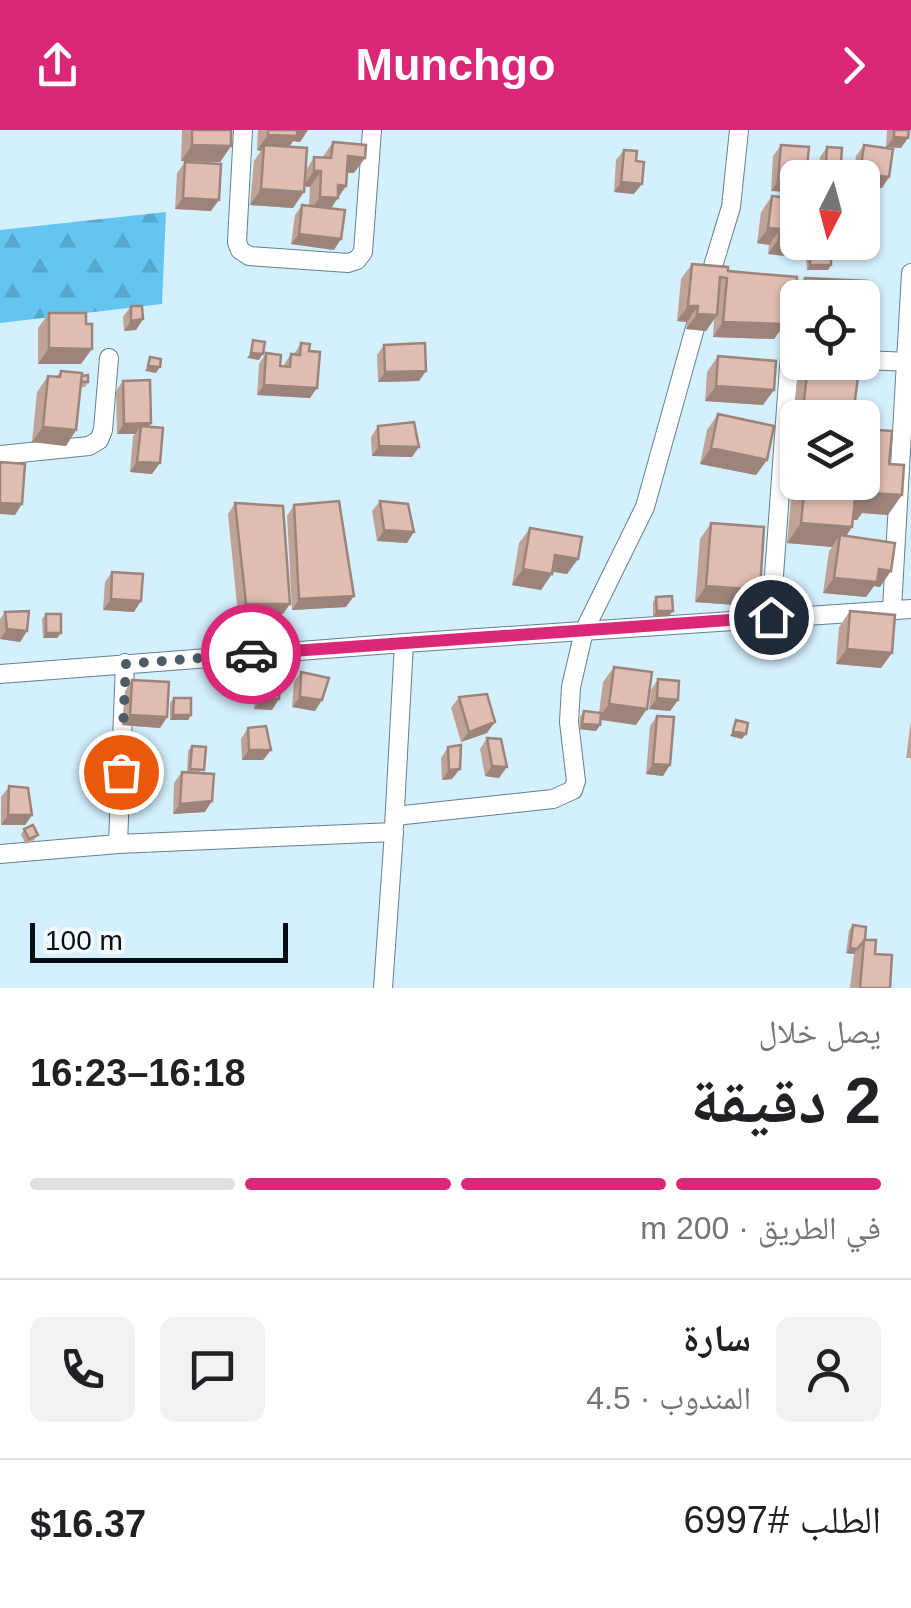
<!DOCTYPE html>
<html lang="ar">
<meta charset="utf-8">
<style>
:root{--surface:#fff;--page:#f2f2f2;--text:#202124;--muted:#757577;--line:#e0e0e0;--accent:#db2777}
body{margin:0;font-family:Helvetica,"Noto Naskh Arabic",sans-serif;background:var(--page);color:var(--text);direction:rtl;height:100vh;display:flex;flex-direction:column;font-size:38px;white-space:nowrap}
*{box-sizing:border-box;margin:0}
p{font-size:32px;color:var(--muted)}
.icon{flex:none;width:55px;height:55px;fill:none;stroke:currentColor;stroke-width:2;stroke-linecap:round;stroke-linejoin:round}
.map{position:relative;height:858px;overflow:hidden;direction:ltr}
.details{display:flex;flex-direction:column;background:var(--surface);flex:1}
.details>*{flex:none}
.needle{width:65px;rotate:186deg}
.controls{position:absolute;left:780px;top:30px;display:grid;gap:20px}
.controls a{display:grid;place-items:center;width:100px;height:100px;border-radius:15px;background:var(--surface);box-shadow:0 2px 8px #0004;font-size:50px}
.scale{position:absolute;left:30px;bottom:25px;width:258px;box-sizing:border-box;padding-left:10px;border:5px solid #040f14;border-top:0;font-size:28px;line-height:35px;white-space:nowrap;color:#040f14;-webkit-text-stroke:8px #f2f9fc;paint-order:stroke}
.pin{position:absolute;display:grid;place-items:center;width:85px;height:85px;color:#fff;margin:-42px;border:5px solid #fff;border-radius:50%;box-shadow:0 2px 10px #0007}
.courier{position:absolute;display:grid;place-items:center;width:100px;height:100px;margin:-50px;border:8px solid #db2777;border-radius:50%;background:#fff;color:#222;box-shadow:0 2px 12px #0007}
.summary em{font-style:normal;font-weight:700}
.summary div{display:flex;flex-direction:column-reverse}
.summary{display:flex;align-items:center;justify-content:space-between;height:170px;padding:0 30px}
h1{font-size:65px;font-weight:700;line-height:75px}
.bar{display:grid;grid-template-columns:repeat(4,1fr);gap:15px 10px;align-content:center;height:120px;padding:0 30px}
.bar i{height:12px;border-radius:8px;background:var(--line)}
.bar .selected{background:var(--accent)}
.bar p{grid-column:span 4}
.line{display:flex;align-items:center;gap:25px;padding:0 30px;border-top:2px solid var(--line)}
.line div{flex:1}
.round{display:grid;place-items:center;flex:none;width:105px;height:105px;border-radius:15px;background:var(--page)}
header{display:flex;justify-content:space-between;align-items:center;height:130px;padding:0 30px;background:var(--accent);color:#fff;font-size:45px;font-weight:700}
.map>svg:first-child{display:block}
</style>
<header><svg class="icon" aria-label="forward" viewBox="0 0 24 24"><path d="M9 5l7 7-7 7"/></svg>Munchgo<svg class="icon" aria-label="share" viewBox="0 0 24 24"><path d="M12 15V3M7 8l5-5 5 5M5 13v7h14v-7"/></svg></header>
<div class="map">
<svg width="911" height="858" viewBox="0 0 911 858">
<defs>
<pattern id="forest-firs" width="22" height="20" patternUnits="userSpaceOnUse" patternTransform="scale(2.5)"><rect width="22" height="20" fill="#63c5f0"/><path d="M5 1l3.5 6h-7zM16 11l3.5 6h-7z" fill="#54a8cd"/></pattern>
</defs>
<rect width="100%" height="100%" fill="#d4effd"/>
<path fill="url(#forest-firs)" d="M166 82 162 174 0 193V100Z"/>
<g fill="none" stroke-linecap="round" stroke-linejoin="round">
<defs>
<path id="minor" d="M243 0 237 112 240 120 249 126 348 133 357 130 363 122 372 0
M707 156 731 77 739 0
M862 230 911 232
M0 325 89 316 99 310 103 300 109 228
M892 479 911 143
M771 487 789 237 790 230 798 227
M0 544 404 513 911 479
M395 686 553 669 573 660 576 651 569 592 571 557 584 501 645 377 700 180
M394 697 404 513
M118 714 125 533
M0 724 118 714 394 702 383 858"/>
</defs>
<use href="#minor" stroke="#628190" stroke-width="20"/>
<use href="#minor" stroke="#fff" stroke-width="18"/>
</g>
<path fill="#c0a397" d="M182 0H232L231 16 220 32 181 31Z
M258 0H308L300 12 293 11 289 17 306 40 314 27 322 28 333 12 354 43H347L346 56 331 78 334 120 291 114 295 85 302 75H309L310 57 304 56 293 78 250 75 254 31 261 21 257 20Z
M887 0H909L901 18 886 17Z
M781 15 809 17 771 61 773 26Z
M864 15 889 47 882 58 862 48H853L856 26Z
M827 17 840 48H818L820 27Z
M624 20 636 31 634 64 614 62 616 30Z
M185 32 211 81 175 79 177 43Z
M772 66 813 112 803 128 768 124 769 115 757 113 761 82Z
M810 120 831 135 828 140H807L806 126Z
M692 134 728 141 796 160 805 148 862 168H798V214L791 213 794 163 786 174 774 209 713 207 714 189 706 201 686 199 687 192 677 191 681 149Z
M131 176 143 189 136 200 124 201 123 187Z
M49 183 81 234H38V198Z
M301 213 310 268 257 265 259 234 266 223 280 236H283L291 224H294Z
M384 215 426 241 419 251 378 252 377 225Z
M718 226 763 275 705 271 707 242Z
M811 232H860L853 285 858 288H798V305L791 304 797 251Z
M61 241 82 246 88 252 85 257H81L76 300 66 316 32 312 37 262 48 246 56 247Z
M123 251 149 297 152 344 130 342 133 306 135 304H117L116 261Z
M718 284 767 330 756 345 700 334 707 300Z
M378 296 412 327 372 326 371 307Z
M798 312V352H862L889 334 888 385 862 383 857 390H853L852 397 846 406 880 457 874 456 866 467 823 463 829 421 832 417 787 413 796 315Z
M380 371 407 413 377 411 372 381Z
M235 373 283 484H238L228 384Z
M294 375 346 477 292 480 287 386Z
M711 393 760 460 749 476 695 472 700 409Z
M530 398 578 429 567 444 552 442 541 460 512 455 519 413Z
M112 442 134 482 103 480 105 452Z
M656 467 669 486 653 487V472Z
M850 481 892 523 881 538 836 534 839 497Z
M5 482 27 501 20 512 0 509V489Z
M46 484 61 503 57 508H43L42 489Z
M264 531 272 580 254 579 257 541Z
M614 537 636 595 600 590V595L596 601 579 599 580 587 584 581 599 583 603 552Z
M301 542 315 581 292 577 294 552Z
M658 549 678 570 670 581 649 579 651 560Z
M132 550 167 587 160 598 122 595 125 561Z
M459 567 487 603 461 612 451 578Z
M174 568 191 585 188 590H170V573Z
M657 586 663 646 646 644 650 596Z
M911 590V628H906Z
M248 598 271 620 263 630H242L241 609Z
M487 608 499 648 485 646 480 619Z
M192 616 201 644 205 682 173 684 174 653 182 642 187 643 188 621Z
M448 617 452 649 442 650 441 628Z
M9 657 32 685 25 695H1V667Z
M24 699 38 705 34 710 26 714 21 705Z
M853 795 875 824 890 858H850L854 824 846 823 849 800Z"/>
<path fill="#9c847b" d="M294 0H308L300 12 293 11 286 22 264 15 261 21 257 20 268 5Z
M894 7 908 8 901 18 886 17Z
M192 15 231 16 220 32 181 31Z
M348 26 365 28 354 43 337 42Z
M314 41H321L310 57 303 56Z
M860 43 889 47 882 58 862 55V48H857Z
M778 51 798 52V63L771 61Z
M621 52 642 54 634 64 614 62Z
M338 55 346 56 327 84 309 82 320 67Z
M261 59 304 62 293 78 250 75Z
M183 68 219 70 211 81 175 79Z
M768 98 780 99 769 115 757 113Z
M299 104 341 109 334 120 291 114Z
M779 108 798 110V112H813L803 128 768 124Z
M810 135H831L828 140H807Z
M788 160H796L785 176Z
M688 176H698L687 192 677 191Z
M697 184 717 185 706 201 686 199Z
M143 189 136 200 124 201 131 191Z
M723 192 785 194 774 209 713 207Z
M798 204V214L791 213Z
M49 218 92 219 81 234H38Z
M251 223 263 224 259 230 247 228Z
M148 236 160 237 156 243 145 241Z
M426 241 419 251 378 252 385 242Z
M264 255 317 258 310 268 257 265Z
M716 256 774 260 763 275 705 271Z
M151 293 144 304 141 296 135 304H117L124 294Z
M798 294V305L791 304Z
M43 297 76 300 66 316 32 312Z
M379 316 419 317 412 327 372 326Z
M711 318 767 330 756 345 700 334Z
M137 332 160 333 152 344 130 342Z
M872 363 902 365 888 385 862 383 857 390 840 389 855 369Z
M0 373 22 374 15 385 0 384Z
M801 393 852 397 838 418 840 405 832 417 787 413Z
M384 400 414 402 407 413 377 411Z
M555 425 578 429 567 444 545 440Z
M523 439 552 444 541 460 512 455Z
M879 439 891 441 880 457 874 456 866 467 823 463 834 448Z
M706 456 760 460 749 476 695 472Z
M354 466 346 477 292 480 299 469Z
M111 469 141 471 134 482 103 480Z
M246 474H290L283 484H238Z
M657 481H673L669 486 653 487Z
M7 499 27 501 20 512 0 509Z
M46 503H61L57 508H43Z
M847 519 892 523 881 538 836 534Z
M300 567 322 570 315 581 292 577Z
M262 568 279 569 272 580 254 579Z
M657 568 678 570 670 581 649 579Z
M609 574 647 579 636 595 598 589Z
M130 585 167 587 160 598 122 595Z
M173 585H191L188 590H170Z
M495 592 487 603 461 612 469 602Z
M582 594 600 595 596 601 579 599Z
M733 601 746 604 742 609 730 606Z
M249 620H271L263 630H242Z
M653 634 670 635 663 646 646 644Z
M492 636 507 637 499 648 485 646Z
M460 639 452 649 442 650 449 640Z
M212 671 205 682 173 684 180 674Z
M8 685H32L25 695H1Z
M850 818 857 819 854 824 846 823Z"/>
<path fill="#dfbdb0" stroke="#9c847b" stroke-width="2.5" d="M192 0H231V16L192 15Z
M268 0H297V6L268 5Z
M894 0H909L908 8 894 7Z
M333 12 366 15 365 28 348 26 346 56 338 55V68L320 67 321 41H314V27L331 28Z
M264 15 307 18 304 62 261 59Z
M781 15 809 17 806 48H798V52L778 51Z
M864 15 893 19 889 47 860 43Z
M827 17 842 18 840 48H825Z
M624 20 637 21 636 31 644 32 642 54 621 52Z
M185 32 221 34 219 70 183 68Z
M772 66 798 69V110L779 108 780 99 768 98Z
M302 75 345 80 341 109 299 104Z
M810 120H831V135H810Z
M692 134 728 137V141L797 147 796 160H788L785 194 723 192 727 148 720 147 717 185 697 184 698 176H688Z
M805 148 867 151 863 202 862 168H804Z
M131 176H142L143 189 131 191Z
M49 183H86V194H92V219L49 218Z
M253 210 265 212 263 224 251 223Z
M301 213 310 214 309 221 320 222 317 258 264 255 266 223 281 225 280 236 290 237 291 224 300 225Z
M425 213 426 241 385 242 384 215Z
M718 226 776 231 774 260 716 256Z
M150 227 161 229 160 237 148 236Z
M816 232H860L853 285H858V288H802L808 236 815 237Z
M61 241 82 243 76 300 43 297 48 246 60 247Z
M88 245V252H81L82 246Z
M150 250 151 293 124 294 123 251Z
M718 284 774 296 767 330 711 318Z
M414 292 419 317 379 316 378 296Z
M141 296 163 298 160 333 137 332Z
M862 299 892 301 889 334 904 335 902 365 872 363 871 370 855 369 852 397 801 393 805 352H862Z
M0 332 25 334 22 374 0 373Z
M339 371 354 466 299 469 294 375Z
M380 371 408 374 414 402 384 400Z
M235 373 283 376 290 474H246Z
M711 393 764 397 760 460 706 456Z
M530 398 582 407 578 429 555 425 552 444 523 439Z
M840 405 895 413 891 441 879 439 877 452 834 448Z
M112 442 143 444 141 471 111 469Z
M672 466 673 481H657L656 467Z
M29 481 27 501 7 499 5 482Z
M850 481 895 485 892 523 847 519Z
M46 484H61V503H46Z
M264 531 275 532 274 541 281 542 279 569 262 568Z
M614 537 652 542 647 579 609 574Z
M301 542 329 548 322 570 300 567Z
M658 549 679 551 678 570 657 568Z
M132 550 169 552 167 587 130 585Z
M487 564 495 592 469 602 459 567Z
M174 568H191V585H173Z
M584 581 601 583 600 595 582 594Z
M657 586 674 587 670 635 653 634Z
M736 590 748 593 746 604 733 601Z
M266 596 271 620H249L248 598Z
M487 608 501 609 507 637 492 636Z
M461 615 460 639 449 640 448 617Z
M192 616 206 617 204 640 190 639Z
M182 642 214 644 212 671 180 674Z
M9 656 28 658 32 685H8Z
M33 695 38 705 29 709 24 699Z
M853 795 866 797 865 810 857 819 850 818Z
M864 810H876L875 824 892 825 890 858H860Z"/>
<g fill="none" stroke-linecap="round" stroke-linejoin="round">
<path stroke="#4d5d66" stroke-width="10" stroke-dasharray="0 18" d="M121 642 126 534 251 524"/>
<path stroke="#db2777" stroke-width="12" d="M251 524 771 487"/>
</g>
</svg>
<div class="controls">
<a><svg class="needle" viewBox="-14 -14 28 28"><path d="M0-13l5 13h-10z" fill="#e53935"/><path d="M0 13l5-13h-10z" fill="#757577"/></svg></a>
<a><svg class="icon" aria-label="locate" viewBox="0 0 24 24"><circle cx="12" cy="12" r="6"/><path d="M12 2v4M12 18v4M2 12h4M18 12h4"/></svg></a>
<a><svg class="icon" aria-label="layers" viewBox="0 0 24 24"><path d="M12 4l9 5-9 5-9-5zM3 14l9 5 9-5"/></svg></a>
</div>
<div class="scale">100 m</div>
<div class="pin" style="left:121px;top:642px;background:#ea580c"><svg class="icon" aria-label="bag" viewBox="0 0 24 24"><path d="M5 8h14l-1 12H6zM9 8a3 3 0 0 1 6 0"/></svg></div>
<div class="pin" style="left:771px;top:487px;background:#1f2937"><svg class="icon" aria-label="home" viewBox="0 0 24 24"><path d="M3 11l9-7 9 7M6 9v11h12V9"/></svg></div>
<div class="courier" style="left:251px;top:524px"><svg class="icon" aria-label="car" viewBox="0 0 24 24"><path d="M5 17H2v-5l4-1 3-4h7l3 4 3 1v5h-3M9 17h6M6 11h13"/><circle cx="7" cy="17" r="2"/><circle cx="17" cy="17" r="2"/></svg></div>
</div>
<section class="details">
<div class="summary"><div><h1>2 دقيقة</h1><p>يصل خلال</p></div><em>16:18–16:23</em></div>
<div class="bar"><i class="selected"></i><i class="selected"></i><i class="selected"></i><i></i><p>في الطريق · 200 m</p></div>
<div class="line" style="height:180px"><a class="round"><svg class="icon" aria-label="person" viewBox="0 0 24 24"><circle cx="12" cy="8" r="4"/><path d="M4 21q1-7 8-7t8 7"/></svg></a><div><b>سارة</b><p>المندوب · 4.5</p></div><a class="round"><svg class="icon" aria-label="chat" viewBox="0 0 24 24"><path d="M4 5h16v11H9l-5 4z"/></svg></a><a class="round"><svg class="icon" aria-label="phone" viewBox="0 0 24 24"><path d="M5 4h4l2 5-3 2q2 4 5 5l2-3 5 2v4C11 20 4 13 5 4z"/></svg></a></div>
<div class="line" style="height:130px"><div>الطلب #6997</div><b>$16.37</b></div>
</section>
